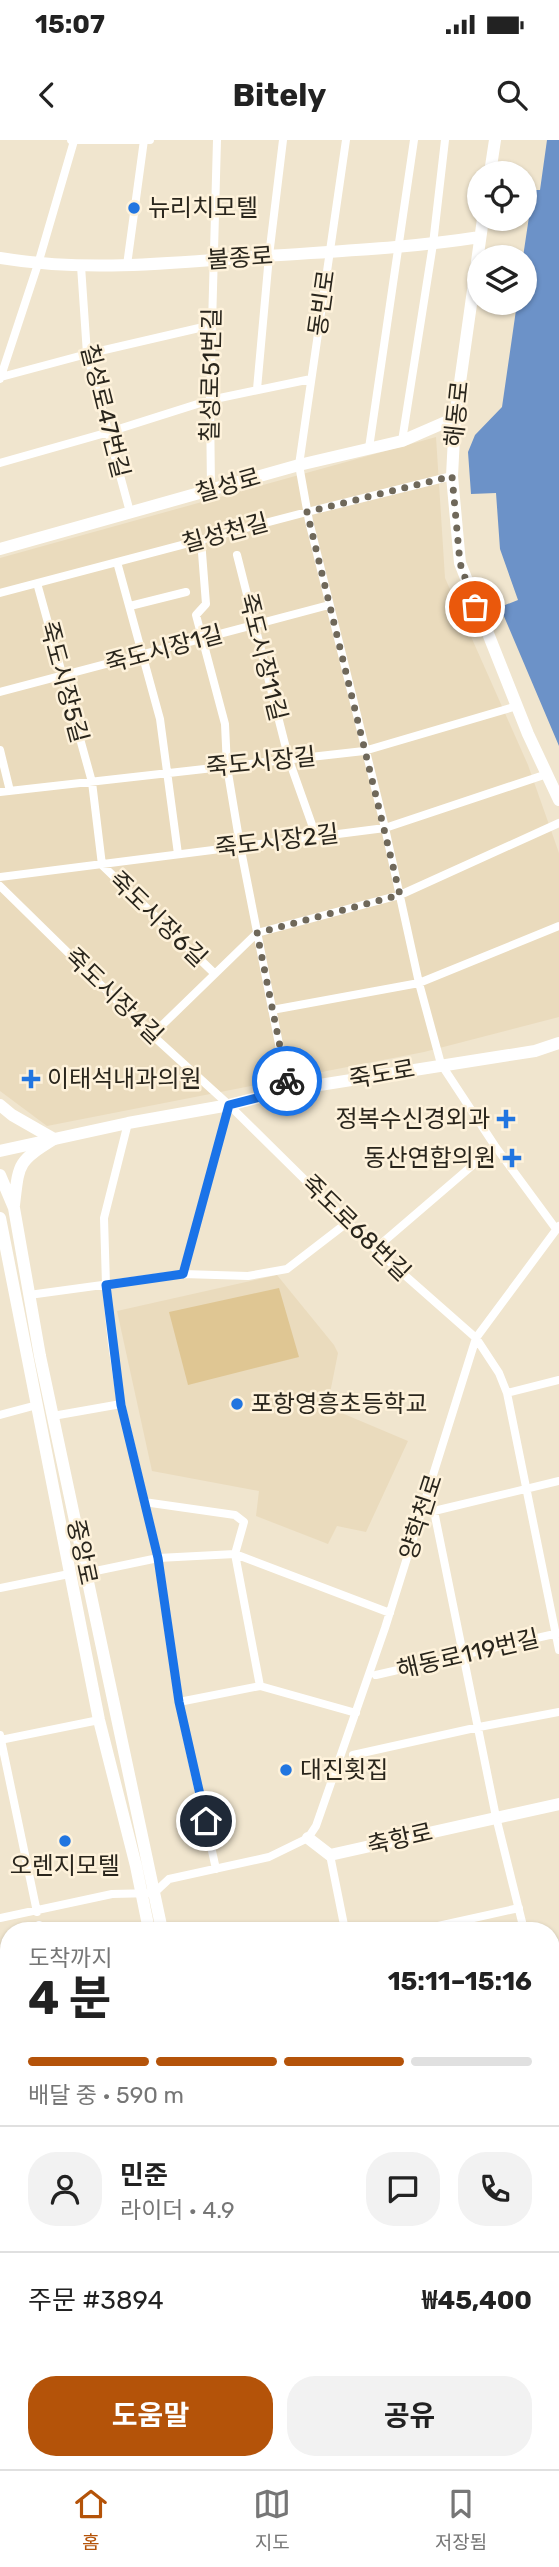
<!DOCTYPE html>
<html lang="ko">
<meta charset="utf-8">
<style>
:root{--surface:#fff;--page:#f2f2f2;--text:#222;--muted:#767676;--line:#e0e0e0;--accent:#b45309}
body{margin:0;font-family:Rubik,"Noto Sans KR",sans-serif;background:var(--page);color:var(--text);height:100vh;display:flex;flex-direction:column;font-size:26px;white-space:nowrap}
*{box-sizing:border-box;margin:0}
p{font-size:23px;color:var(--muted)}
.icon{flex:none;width:38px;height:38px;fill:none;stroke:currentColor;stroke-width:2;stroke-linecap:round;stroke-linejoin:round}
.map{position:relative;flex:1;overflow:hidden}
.details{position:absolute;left:0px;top:1782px;width:560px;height:548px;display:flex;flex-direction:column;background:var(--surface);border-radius:28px 28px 0 0;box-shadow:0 2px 5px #0004}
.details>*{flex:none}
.buttons{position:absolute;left:467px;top:21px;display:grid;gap:14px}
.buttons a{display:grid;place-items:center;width:70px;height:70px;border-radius:50%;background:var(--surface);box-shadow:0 2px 5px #0004;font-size:35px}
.pin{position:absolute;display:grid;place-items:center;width:60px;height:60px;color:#fff;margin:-30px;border:4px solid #fff;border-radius:50%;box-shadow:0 2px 7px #0007}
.courier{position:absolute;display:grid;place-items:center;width:70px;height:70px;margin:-35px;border:5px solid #1a73e8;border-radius:50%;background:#fff;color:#222;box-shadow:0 2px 9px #0007}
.head em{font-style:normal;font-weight:700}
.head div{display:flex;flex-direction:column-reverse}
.head{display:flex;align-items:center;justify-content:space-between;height:119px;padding:0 28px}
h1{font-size:46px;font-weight:700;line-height:52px}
.bar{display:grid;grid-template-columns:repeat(4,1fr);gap:10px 7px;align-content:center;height:84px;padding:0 28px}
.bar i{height:9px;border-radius:5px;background:var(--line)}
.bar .on{background:var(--accent)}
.bar p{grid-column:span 4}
.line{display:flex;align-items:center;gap:18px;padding:0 28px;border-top:2px solid var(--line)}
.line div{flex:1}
.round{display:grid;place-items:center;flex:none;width:74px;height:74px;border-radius:28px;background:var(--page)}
.cta{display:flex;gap:14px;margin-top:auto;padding:14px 28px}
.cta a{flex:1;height:80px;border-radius:28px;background:var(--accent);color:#fff;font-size:28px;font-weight:700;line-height:80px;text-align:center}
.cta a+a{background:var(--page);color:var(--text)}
.status{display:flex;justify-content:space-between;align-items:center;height:49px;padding:0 35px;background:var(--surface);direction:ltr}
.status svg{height:19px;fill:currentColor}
header{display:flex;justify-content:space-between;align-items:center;height:91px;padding:0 28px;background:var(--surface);font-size:32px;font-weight:700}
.menu{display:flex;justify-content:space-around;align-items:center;height:98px;border-top:2px solid var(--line);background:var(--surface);font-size:19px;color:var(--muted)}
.menu a{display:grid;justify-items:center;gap:4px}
.menu .on{color:var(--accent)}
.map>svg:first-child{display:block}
</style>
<div class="status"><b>15:07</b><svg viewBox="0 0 49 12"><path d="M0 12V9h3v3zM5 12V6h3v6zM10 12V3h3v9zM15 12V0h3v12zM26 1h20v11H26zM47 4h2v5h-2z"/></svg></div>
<header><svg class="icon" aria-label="back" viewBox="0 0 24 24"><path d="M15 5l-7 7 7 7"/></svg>Bitely<svg class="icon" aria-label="search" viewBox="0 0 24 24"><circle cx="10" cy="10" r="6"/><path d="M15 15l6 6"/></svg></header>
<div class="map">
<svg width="559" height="2329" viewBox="0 0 559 2329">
<rect width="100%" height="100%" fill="#f0e5ce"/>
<path fill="#eadbbd" d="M436 297 445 438 528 625 559 713V877L424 912 47 986 0 951V418Z
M277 1135 334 1205 338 1213 330 1253 344 1274 408 1301 366 1392 337 1386 328 1404 256 1376 259 1351 152 1331 117 1171Z"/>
<path fill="#dfc693" d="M279 1148 299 1217 188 1245 169 1172Z"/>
<path fill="#6c92c8" d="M547 0H559V606L500 467 518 460 500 409 496 353 471 354 468 312 475 295 502 267 517 163H525L523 117 533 50H540Z"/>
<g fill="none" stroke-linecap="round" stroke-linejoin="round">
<path stroke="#fff" stroke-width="8" d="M71 0H150
M346 0 299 325 309 381 385 688 419 843 441 924 495 1006 556 1089
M127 125 144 0
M81 126 87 214 130 372
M1 237 87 214 212 185
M0 239 38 124 74 1
M257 249 269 116 283 0
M402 301 433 104 445 0
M369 308 414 0
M0 323 109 292 210 260 311 239
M211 350 210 260 217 0
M201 400 206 464 196 475 225 584 227 627 240 705 288 950
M237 415 289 620 316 696
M117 422 160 579 178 714
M37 443 92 642 102 725 214 833
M0 453 307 372 452 336
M130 466 186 452
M0 552 329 465
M0 610 10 651
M0 652 364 611 517 566
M0 737 385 688 547 634
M0 746 152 895 229 965 375 1109 476 1198 499 1233 507 1253 559 1510
M272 870 419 843 559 786
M152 895 257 793 400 755 559 683
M128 983 104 1078 106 1145 112 1204 121 1264 158 1418 179 1562 216 1729
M375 1109 495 1006
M183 1134 229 965
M29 1155 183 1134 248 1136 287 1129 348 1082
M507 1253 559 1240
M0 1275 37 1265
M53 1276 121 1264
M144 1362 235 1375 244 1382 235 1414 260 1546
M86 1433 158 1418 235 1414 390 1473
M0 1448 69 1434
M376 1535 559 1493
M179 1562 260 1546 356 1573
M0 1595 37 1772
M0 1600 99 1580
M353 1615 479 1587 559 1572
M330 1715 345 1790
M0 1778 112 1754 154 1753 169 1739 269 1717 308 1698 316 1686 385 1488 476 1198 559 1086
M39 1785 40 1790
M420 1790 519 1768
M524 1790 496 1677 434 1371 559 1341
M551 1855 559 1853
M0 1889 9 1887
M551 1929 559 1969
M0 1972 9 1969
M0 2033 9 2038
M551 2034 559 2033
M551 2124 559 2122
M0 2135 9 2141
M551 2214 559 2213
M0 2262 9 2268
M551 2310 559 2308
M90 2320 103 2329
M366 2320 368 2329
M459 2320 461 2329
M53 2329 58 2320
M469 2329 505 2320"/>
<path stroke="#fff" stroke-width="12" d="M490 33 495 0
M483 79 455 278 452 336 460 423 528 594 559 660
M0 118C89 133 178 122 267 116 338 111 410 108 480 97
M0 409 299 325 402 301 455 278
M0 1011 128 983 229 965 288 950 535 911 559 903
M308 1698 330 1715 559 1664"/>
<path stroke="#fff" stroke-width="12" d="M0 965 12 975 54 999
M0 1035 14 1068 40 1216 162 1790
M14 1065C19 1023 17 1022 54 999
M0 1078 99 1580 136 1726 149 1790
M255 2320 257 2329
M275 2320 277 2329"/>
</g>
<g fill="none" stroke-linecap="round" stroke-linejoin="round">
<path stroke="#6f685a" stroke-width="7" stroke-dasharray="0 12.6" d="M287 941 257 793 400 755 307 372 452 336 460 423 475 467"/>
<path stroke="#1a73e8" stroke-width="9" d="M206 1681 179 1562 158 1418 121 1265 106 1145 183 1134 229 965 288 950 287 941"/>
</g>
<g fill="#2175e0" stroke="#fef2db" stroke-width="2.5">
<circle cx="134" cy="68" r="7"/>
<path d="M27.5 928.5h7v7h7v7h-7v7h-7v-7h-7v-7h7z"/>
<path d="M502.5 968.5h7v7h7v7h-7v7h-7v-7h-7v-7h7z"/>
<path d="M508.5 1007.5h7v7h7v7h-7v7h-7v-7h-7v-7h7z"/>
<circle cx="237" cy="1264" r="7"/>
<circle cx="286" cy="1630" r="7"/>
<circle cx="65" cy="1701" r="7"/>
</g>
<g text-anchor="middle" stroke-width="5" stroke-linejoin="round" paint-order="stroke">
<g font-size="24" fill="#29251c" stroke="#fef2db" text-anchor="start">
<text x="148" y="76">뉴리치모텔</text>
<text x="47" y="947">이태석내과의원</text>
<text x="490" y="987" text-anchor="end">정복수신경외과</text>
<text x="496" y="1026" text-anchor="end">동산연합의원</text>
<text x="251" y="1272">포항영흥초등학교</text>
<text x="300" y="1638">대진횟집</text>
<text x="65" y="1734" text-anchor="middle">오렌지모텔</text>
</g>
<g font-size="24" fill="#29251c" stroke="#fef2db">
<text transform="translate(240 118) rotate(-4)" y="8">불종로</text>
<text transform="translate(322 163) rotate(-82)" y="8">동빈로</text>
<text transform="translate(211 235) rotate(-89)" y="8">칠성로51번길</text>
<text transform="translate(105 271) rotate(76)" y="8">칠성로47번길</text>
<text transform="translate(457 274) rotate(-84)" y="8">해동로</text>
<text transform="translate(228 345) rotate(-16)" y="8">칠성로</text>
<text transform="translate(225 393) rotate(-15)" y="8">칠성천길</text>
<text transform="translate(164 509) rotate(-15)" y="8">죽도시장1길</text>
<text transform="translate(263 517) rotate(76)" y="8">죽도시장11길</text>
<text transform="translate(64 542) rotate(75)" y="8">죽도시장5길</text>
<text transform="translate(261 622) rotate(-6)" y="8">죽도시장길</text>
<text transform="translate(277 701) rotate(-7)" y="8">죽도시장2길</text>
<text transform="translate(158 779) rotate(44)" y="8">죽도시장6길</text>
<text transform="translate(114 856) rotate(44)" y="8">죽도시장4길</text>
<text transform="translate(382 934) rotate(-10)" y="8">죽도로</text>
<text transform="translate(356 1088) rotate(44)" y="8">죽도로68번길</text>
<text transform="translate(421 1377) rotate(-72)" y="8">양학천로</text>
<text transform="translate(82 1412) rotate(78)" y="8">중앙로</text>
<text transform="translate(468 1514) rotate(-13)" y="8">해동로119번길</text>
<text transform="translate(400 1699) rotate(-13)" y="8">축항로</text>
</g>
</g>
</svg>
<div class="buttons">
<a><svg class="icon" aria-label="locate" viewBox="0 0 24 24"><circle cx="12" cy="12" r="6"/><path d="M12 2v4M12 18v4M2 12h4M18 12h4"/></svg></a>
<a><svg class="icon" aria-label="layers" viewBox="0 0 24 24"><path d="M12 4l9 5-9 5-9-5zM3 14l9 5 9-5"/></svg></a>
</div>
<div class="pin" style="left:475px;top:467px;background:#ea580c"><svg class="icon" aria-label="bag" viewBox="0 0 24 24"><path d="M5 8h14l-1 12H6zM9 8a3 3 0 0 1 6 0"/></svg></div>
<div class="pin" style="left:206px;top:1681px;background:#1f2937"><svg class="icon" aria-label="home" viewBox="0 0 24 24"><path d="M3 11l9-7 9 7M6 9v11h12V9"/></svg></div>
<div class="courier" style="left:287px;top:941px"><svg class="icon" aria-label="bike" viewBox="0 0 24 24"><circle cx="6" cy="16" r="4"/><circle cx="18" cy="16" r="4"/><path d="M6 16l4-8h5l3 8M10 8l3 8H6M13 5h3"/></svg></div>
<section class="details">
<div class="head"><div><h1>4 분</h1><p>도착까지</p></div><em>15:11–15:16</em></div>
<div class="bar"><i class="on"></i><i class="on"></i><i class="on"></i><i></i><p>배달 중 · 590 m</p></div>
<div class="line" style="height:126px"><a class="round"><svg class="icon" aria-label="person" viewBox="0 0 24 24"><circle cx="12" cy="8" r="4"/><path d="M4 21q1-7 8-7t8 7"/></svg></a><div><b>민준</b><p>라이더 · 4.9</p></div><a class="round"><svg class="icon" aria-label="chat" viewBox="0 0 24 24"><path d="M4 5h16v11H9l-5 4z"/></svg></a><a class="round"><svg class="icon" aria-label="phone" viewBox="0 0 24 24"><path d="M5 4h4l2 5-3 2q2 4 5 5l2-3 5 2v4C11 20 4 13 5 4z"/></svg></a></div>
<div class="line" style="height:91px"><div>주문 #3894</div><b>₩45,400</b></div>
<div class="cta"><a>도움말</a><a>공유</a></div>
</section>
</div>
<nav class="menu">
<a class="on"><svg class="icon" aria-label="home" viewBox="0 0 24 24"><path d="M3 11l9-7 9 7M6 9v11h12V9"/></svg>홈</a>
<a><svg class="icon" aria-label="map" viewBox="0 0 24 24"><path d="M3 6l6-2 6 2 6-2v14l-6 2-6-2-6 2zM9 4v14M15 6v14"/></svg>지도</a>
<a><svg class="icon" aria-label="saved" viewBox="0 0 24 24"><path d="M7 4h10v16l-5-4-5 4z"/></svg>저장됨</a>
</nav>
